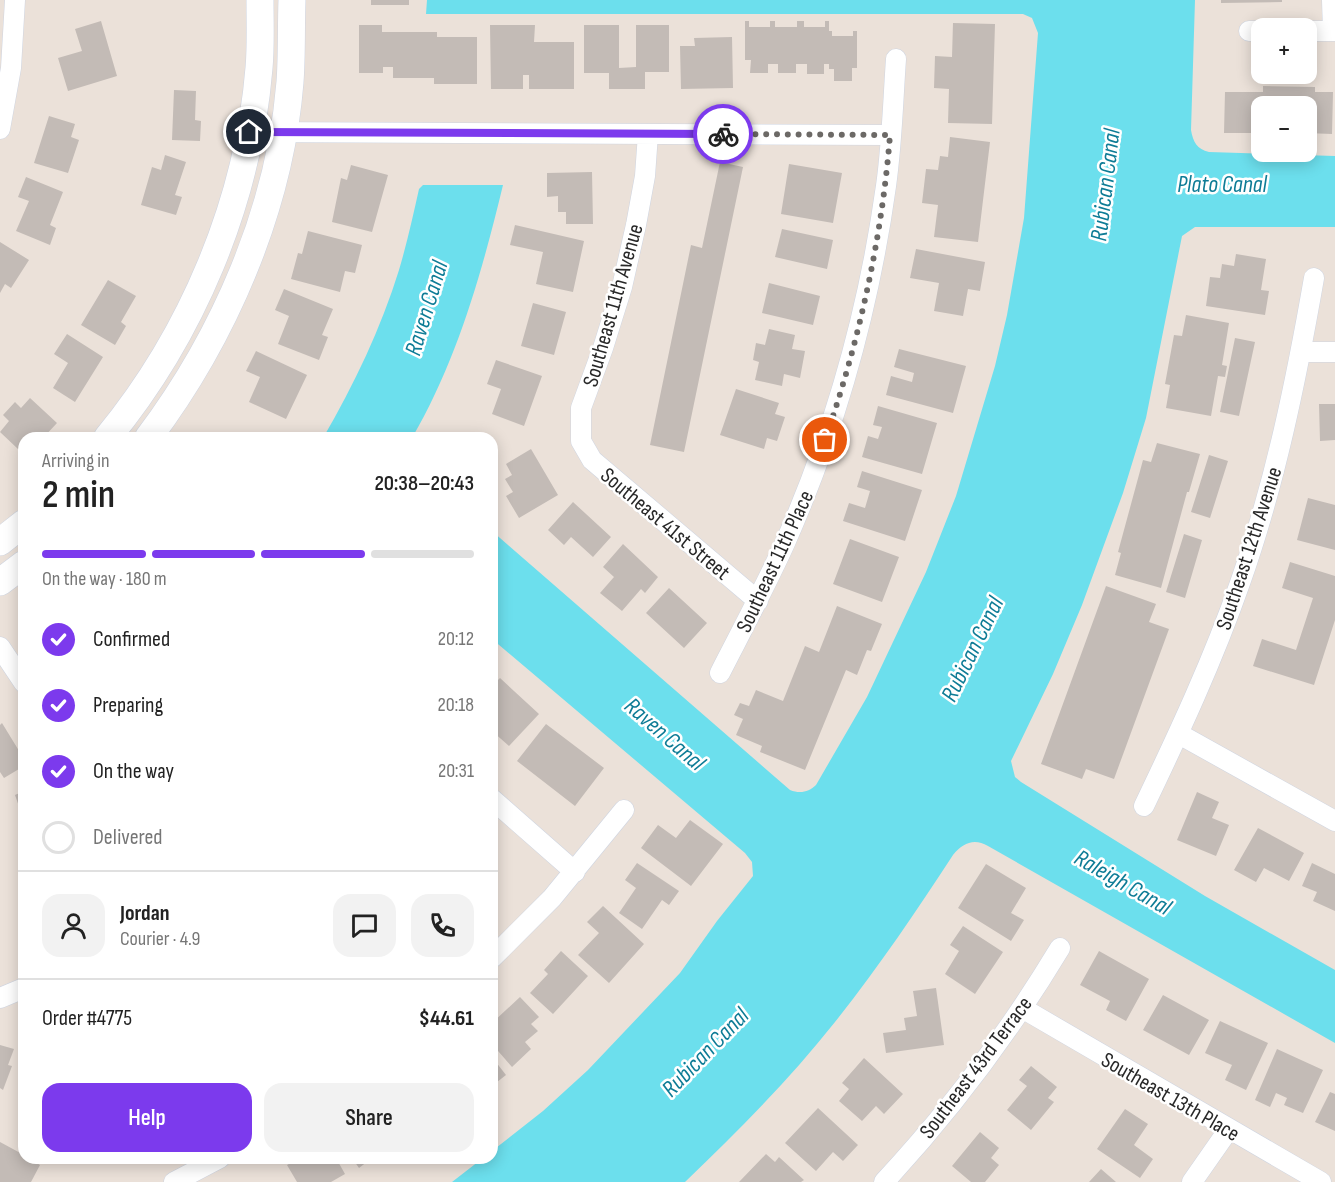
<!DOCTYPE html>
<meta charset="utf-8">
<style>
:root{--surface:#fff;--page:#f2f2f2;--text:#222;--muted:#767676;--line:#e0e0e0;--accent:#7c3aed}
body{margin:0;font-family:"Sofia Sans Condensed",sans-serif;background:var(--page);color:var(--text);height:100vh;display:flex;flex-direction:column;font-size:22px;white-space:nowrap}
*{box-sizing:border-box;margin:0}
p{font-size:20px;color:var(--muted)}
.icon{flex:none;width:33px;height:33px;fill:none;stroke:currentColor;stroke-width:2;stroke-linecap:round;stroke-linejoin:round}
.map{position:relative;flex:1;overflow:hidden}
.sheet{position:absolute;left:18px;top:432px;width:480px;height:732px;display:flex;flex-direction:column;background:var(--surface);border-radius:18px;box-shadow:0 3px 15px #0003}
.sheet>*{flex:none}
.tools{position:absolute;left:1251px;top:18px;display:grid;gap:12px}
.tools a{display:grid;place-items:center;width:66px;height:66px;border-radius:12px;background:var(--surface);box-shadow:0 3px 15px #0003;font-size:30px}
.pin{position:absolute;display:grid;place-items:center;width:51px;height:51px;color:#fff;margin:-26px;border:3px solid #fff;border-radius:50%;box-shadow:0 2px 6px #0007}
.courier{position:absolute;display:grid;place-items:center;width:60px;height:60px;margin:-30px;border:4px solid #7c3aed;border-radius:50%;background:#fff;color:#222;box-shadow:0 2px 8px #0007}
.head em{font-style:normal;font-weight:600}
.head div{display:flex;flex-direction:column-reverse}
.head{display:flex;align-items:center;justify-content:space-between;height:102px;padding:0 24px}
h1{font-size:39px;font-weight:600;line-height:45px}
.bar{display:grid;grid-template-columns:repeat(4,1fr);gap:9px 6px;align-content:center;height:72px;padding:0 24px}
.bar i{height:8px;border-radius:4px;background:var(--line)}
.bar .active{background:var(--accent)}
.bar p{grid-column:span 4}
.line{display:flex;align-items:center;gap:15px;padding:0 24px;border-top:2px solid var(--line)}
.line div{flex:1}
.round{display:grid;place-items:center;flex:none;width:63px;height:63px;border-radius:18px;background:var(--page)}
ol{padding:0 24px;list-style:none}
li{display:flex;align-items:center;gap:18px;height:66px}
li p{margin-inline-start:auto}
li .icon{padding:6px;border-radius:50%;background:var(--accent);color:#fff;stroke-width:4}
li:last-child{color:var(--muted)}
li i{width:33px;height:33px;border:3px solid var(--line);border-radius:50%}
.button{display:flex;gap:12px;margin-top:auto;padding:12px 24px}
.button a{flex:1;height:69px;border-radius:18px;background:var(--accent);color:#fff;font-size:24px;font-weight:600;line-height:69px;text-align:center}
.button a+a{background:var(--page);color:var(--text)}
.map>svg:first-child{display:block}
</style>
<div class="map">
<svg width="1335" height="1182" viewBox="0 0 1335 1182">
<rect width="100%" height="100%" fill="#ebe1d9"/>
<path fill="#6cdfed" d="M427 0H1195L1191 130C1193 142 1197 149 1209 152L1335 156V227H1195L1182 236 1146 418 1123 493 1082 605 1053 674 1011 761 1015 777 1021 782 1205 896 1335 970V1043L988 846C974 838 963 843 953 855 916 912 877 969 835 1022 789 1080 738 1131 685 1182H452L483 1158H492V1151L543 1111 588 1070 680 973 717 921 753 876 752 862 745 853 492 639V531L790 790C800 794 809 792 816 785L867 697 926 572 956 496 995 366 1007 315 1024 218 1038 33 1032 18 1023 14H426Z
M423 185H503C482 272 457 361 412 438H323C354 385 381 328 399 270 407 243 413 216 419 189Z"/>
<path fill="#c3bbb6" d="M371 0H409V5H371Z
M1221 0H1282V2L1221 3Z
M101 21 117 76 68 91 58 58 82 51 75 29Z
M745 21H749V27H770V21H775V27H797V21H804V27H825V21H829V31H832V36H853V31H857V68H852V81H834V69H829V64H824V74H807V64H796V73H778V64H768V73H750L751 60H745Z
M953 23 995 24 992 124 948 123 949 89 934 88 935 56 952 57Z
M359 25H382V32H437V37H477V84H434V78H393V67H383V73H359Z
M490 25H535L534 42H574V89H529V75H523V89H491Z
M584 25H619V68L636 67V25H669V72H645V89H609V73H584Z
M732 37 733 88 681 89 680 46H695L694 38Z
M1263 86 1315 87V92H1333L1332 134 1306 133V106H1262V133H1224L1225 92H1263Z
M174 90 196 91 195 120 201 121 200 141 172 140Z
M49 116 75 124 71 137 79 140 68 173 34 163Z
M950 137 990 142 978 242 934 237 938 205 922 203 926 169 938 170 940 156 948 157Z
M165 155 186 162 175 195 182 197 176 215 141 205 152 167 161 170Z
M720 162 743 167 684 452 650 445 691 245 702 248Z
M789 164 842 173 833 223 781 214Z
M351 165 388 175 372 232 332 222 341 178 347 180Z
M592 172 593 224H566V212H558V196L547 197V173Z
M26 177 63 192 50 225 56 228 50 245 16 231 29 201 18 197Z
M515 225 584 241 573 292 536 284 543 252 510 245Z
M782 229 833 240 827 269 775 257Z
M308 231 362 245 355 273 345 271 340 292 291 279 298 253 302 254Z
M0 242 29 260 11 288 5 284 0 293Z
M916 249 985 262 980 291 968 289 963 316 934 311 939 283 910 278Z
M1236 254 1266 259 1261 290 1269 291 1265 315 1206 306 1210 277 1220 278 1222 264 1234 266Z
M108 280 136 296 121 322 126 326 115 345 81 325Z
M769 283 820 296 813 325 762 313Z
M284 289 333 309 322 335 328 337 319 360 278 344 289 316 275 310Z
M533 303 566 312 554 355 521 346Z
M1186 315 1229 323 1222 365 1227 366 1225 377 1218 376 1211 416 1166 408 1170 385 1165 384 1174 335 1182 336Z
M769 329 795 335 792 349 805 351 800 378 784 374 782 386 755 380 759 362 753 360 756 343 765 345Z
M67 334 103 357 75 402 53 388 68 363 54 354Z
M1235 338 1255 342 1239 416 1220 412Z
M899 349 966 366 953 413 886 395 891 376 912 382 914 373 894 367Z
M256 351 307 375 286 419 249 402 260 377 246 371Z
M496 360 542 376 524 426 492 414 501 389 487 384Z
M736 389 779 403 775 414 785 417 777 441 767 438 764 449 720 435Z
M30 398 57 423 43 438H35L32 435 29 438H24V443L18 449 0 432 9 421 3 415 15 402 21 408Z
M1319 404H1335V440L1320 441Z
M878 406 937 423 922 474 862 457 868 436 878 439 882 427 873 425Z
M1157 443 1200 454 1189 492H1187L1161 588 1115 575 1121 553 1118 552 1143 460 1151 462Z
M531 449 558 495 519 518 506 496 513 492 505 479 512 475 506 464Z
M1209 455 1228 461 1210 518 1191 512Z
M862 471 922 490 905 541 843 521 849 503 865 508 870 491 857 487Z
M1308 498 1335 505V550L1297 540Z
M573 502 611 537 593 557 571 537 564 545 548 530Z
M1184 534 1202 540 1185 598 1166 592Z
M850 539 899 557 882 602 833 584Z
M623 544 658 577 645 593 641 589 622 611 600 593 614 577 603 567Z
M1290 562 1335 576V620L1314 685 1253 666 1262 639 1296 650 1313 598 1282 588Z
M1106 586 1156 604 1149 622 1169 629 1114 779 1086 769 1082 779 1041 764Z
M669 588 707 623 684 648 646 613Z
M837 606 882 624 871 651 867 650 857 675 846 670 805 770 760 752 762 746 736 735 743 719 734 715 740 703 749 706 756 690 783 701 805 646 819 652Z
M500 678 539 714 509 746 492 731V686Z
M2 723 24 759V766L4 778 0 772V725Z
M546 724 604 768 575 806 517 761Z
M24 791V821L15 795Z
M1197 792 1219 802 1212 818 1229 825 1216 856 1177 840Z
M690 820 723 844 691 886 641 848 658 825 676 838Z
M1258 828 1304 853 1289 881 1264 868 1256 882 1234 870Z
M637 863 679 891 669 905 662 900 642 929 619 913 636 888 625 880Z
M1312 863 1335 874V911L1313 901 1317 892 1302 886Z
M986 864 1026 888 1011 913 1024 920 1011 941 958 908Z
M603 906 644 944 609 983 578 955 599 933 587 922Z
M963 926 1003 952 975 994 945 974 959 951 950 945Z
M561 951 588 976 553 1014 530 993 548 974 544 970Z
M1099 951 1149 979 1126 1021 1106 1010 1110 1001 1080 985Z
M936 988 944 1045 886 1053 883 1033 906 1030 904 1018 917 1016 913 991Z
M1163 995 1209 1020 1189 1055 1143 1030Z
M520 997 539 1017 531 1024 538 1031 525 1042 531 1049 512 1067 492 1044V1023Z
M1220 1021 1268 1043 1246 1090 1225 1080 1232 1065 1205 1053Z
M0 1045 14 1049 8 1065 12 1066 3 1090 0 1088Z
M1277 1049 1323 1070 1303 1113 1284 1105 1287 1098 1276 1093 1270 1107 1255 1100Z
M492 1057 506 1075 492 1086Z
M864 1058 903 1094 884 1114 876 1106 862 1121 839 1101 849 1089 842 1083Z
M1031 1066 1057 1087 1048 1098 1054 1102 1031 1130 1007 1110 1027 1086 1019 1080Z
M1330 1092 1335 1094V1131L1315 1122Z
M818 1108 858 1145 843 1161 833 1152 816 1171 785 1143Z
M1125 1109 1148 1124 1134 1145 1153 1159 1140 1178 1097 1149Z
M980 1132 999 1148 991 1158 999 1165 985 1182H971L952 1166Z
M0 1142 24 1155V1158H28L40 1165 31 1182H0Z
M766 1154 775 1162 779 1157 804 1180 801 1182H739Z
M300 1158H336L345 1174 331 1182H297L287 1165Z
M352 1158H372L359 1168Z
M1101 1169 1116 1182H1089Z"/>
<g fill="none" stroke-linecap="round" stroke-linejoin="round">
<defs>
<path id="street" d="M1332 0 1333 31
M1249 31H1262
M1306 31H1335
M0 129 11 68 15 0
M249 132 890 135
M648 134 645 176 636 225 622 287 603 348 581 408V441L592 460 758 601
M1301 352H1335
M0 647 24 683
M720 673C742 630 765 587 785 543 835 430 869 308 886 186 892 144 893 101 896 59
M1179 734 1335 821
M492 799 575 872
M1144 806C1179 733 1213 660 1240 583 1275 484 1296 381 1314 278
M492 958 552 898 624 810
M0 998 24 988
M1022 1008 1321 1182
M174 1182 220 1158
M884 1182C950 1111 1010 1031 1060 948
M1192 1182 1229 1129"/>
<path id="secondary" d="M107 438C192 335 248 202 259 68 261 46 260 23 260 0
M148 438C224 337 280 209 290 82 292 55 291 27 292 0
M0 542 24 523
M0 582 24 564"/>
</defs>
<use href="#street" stroke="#cfd5e1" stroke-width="21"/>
<use href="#secondary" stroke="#cfd5e1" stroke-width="28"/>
<use href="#street" stroke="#fff" stroke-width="20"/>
<use href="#secondary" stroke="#fff" stroke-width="27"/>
</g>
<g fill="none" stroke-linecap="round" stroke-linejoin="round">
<path stroke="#6c6966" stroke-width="6" stroke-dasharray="0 10.8" d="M723 134 890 135C882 238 859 342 825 440"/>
<path stroke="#7c3aed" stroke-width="8" d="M249 132 723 134"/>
</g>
<g text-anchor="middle" stroke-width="5" stroke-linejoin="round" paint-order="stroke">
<g font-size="22" fill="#282828" stroke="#fff">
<text transform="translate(612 305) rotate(-74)" y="8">Southeast 11th Avenue</text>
<text transform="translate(666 523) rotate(40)" y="8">Southeast 41st Street</text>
<text transform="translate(1248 548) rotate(-72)" y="8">Southeast 12th Avenue</text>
<text transform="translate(774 561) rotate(-65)" y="8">Southeast 11th Place</text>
<text transform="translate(975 1067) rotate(-53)" y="8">Southeast 43rd Terrace</text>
<text transform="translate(1171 1096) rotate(30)" y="8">Southeast 13th Place</text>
</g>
<g font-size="24" font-style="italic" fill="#0e7c96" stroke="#fff">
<text x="1222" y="192">Plato Canal</text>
<text transform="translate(1105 185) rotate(-83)" y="8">Rubican Canal</text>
<text transform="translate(426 308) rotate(-73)" y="8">Raven Canal</text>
<text transform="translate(972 649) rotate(-64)" y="8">Rubican Canal</text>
<text transform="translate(665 734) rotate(41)" y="8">Raven Canal</text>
<text transform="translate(1123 882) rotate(30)" y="8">Raleigh Canal</text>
<text transform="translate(705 1052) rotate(-46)" y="8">Rubican Canal</text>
</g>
</g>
</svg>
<div class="tools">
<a>+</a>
<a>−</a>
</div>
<div class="pin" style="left:825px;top:440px;background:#ea580c"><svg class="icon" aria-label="bag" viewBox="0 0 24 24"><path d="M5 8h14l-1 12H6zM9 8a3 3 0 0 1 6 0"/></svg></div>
<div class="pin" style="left:249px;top:132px;background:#1f2937"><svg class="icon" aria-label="home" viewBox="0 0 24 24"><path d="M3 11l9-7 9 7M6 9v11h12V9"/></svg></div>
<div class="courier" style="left:723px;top:134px"><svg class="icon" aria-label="bike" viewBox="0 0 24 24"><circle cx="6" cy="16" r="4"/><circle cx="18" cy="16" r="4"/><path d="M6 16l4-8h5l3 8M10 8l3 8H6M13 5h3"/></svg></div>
<section class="sheet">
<div class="head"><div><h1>2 min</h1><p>Arriving in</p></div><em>20:38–20:43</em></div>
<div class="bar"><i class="active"></i><i class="active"></i><i class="active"></i><i></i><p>On the way · 180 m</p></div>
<ol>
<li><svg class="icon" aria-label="check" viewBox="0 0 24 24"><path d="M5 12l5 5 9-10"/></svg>Confirmed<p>20:12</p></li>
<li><svg class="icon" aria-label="check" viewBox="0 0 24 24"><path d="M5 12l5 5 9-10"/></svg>Preparing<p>20:18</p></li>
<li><svg class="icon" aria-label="check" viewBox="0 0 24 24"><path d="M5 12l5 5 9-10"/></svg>On the way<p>20:31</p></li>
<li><i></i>Delivered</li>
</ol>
<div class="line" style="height:108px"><a class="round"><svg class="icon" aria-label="person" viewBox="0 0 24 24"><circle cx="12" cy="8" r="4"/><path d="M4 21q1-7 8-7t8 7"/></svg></a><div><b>Jordan</b><p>Courier · 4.9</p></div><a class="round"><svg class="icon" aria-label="chat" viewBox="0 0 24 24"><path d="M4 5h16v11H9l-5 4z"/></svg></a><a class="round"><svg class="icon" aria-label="phone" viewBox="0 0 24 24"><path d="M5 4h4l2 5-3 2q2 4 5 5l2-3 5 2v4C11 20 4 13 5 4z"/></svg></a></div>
<div class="line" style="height:78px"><div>Order #4775</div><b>$44.61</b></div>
<div class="button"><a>Help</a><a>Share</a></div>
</section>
</div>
